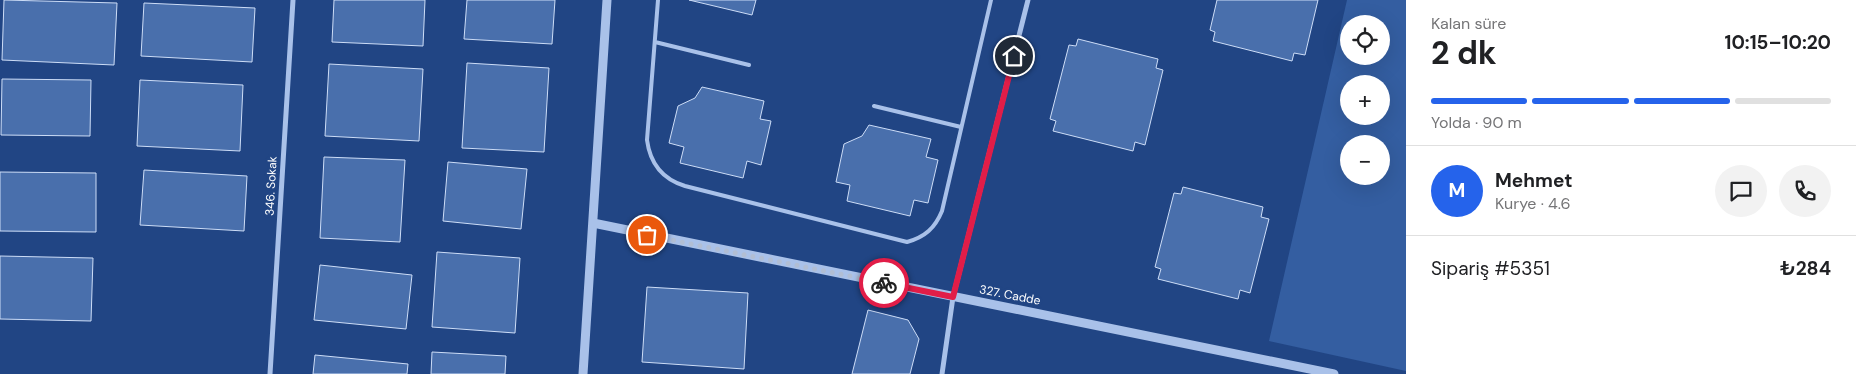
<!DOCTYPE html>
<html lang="tr">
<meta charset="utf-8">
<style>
:root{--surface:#fff;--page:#f2f2f2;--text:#202124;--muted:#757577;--line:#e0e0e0;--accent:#2563eb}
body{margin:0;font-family:"DM Sans",sans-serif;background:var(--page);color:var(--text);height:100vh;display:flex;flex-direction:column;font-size:19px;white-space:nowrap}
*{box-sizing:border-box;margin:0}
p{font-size:16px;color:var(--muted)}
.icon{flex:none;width:28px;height:28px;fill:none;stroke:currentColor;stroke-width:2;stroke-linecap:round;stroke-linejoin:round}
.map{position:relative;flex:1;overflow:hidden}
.drawer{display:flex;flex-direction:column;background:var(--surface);width:450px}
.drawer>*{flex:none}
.tools{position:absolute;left:1340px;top:15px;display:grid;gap:10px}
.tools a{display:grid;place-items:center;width:50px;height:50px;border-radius:50%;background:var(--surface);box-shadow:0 5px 20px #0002;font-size:25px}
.pin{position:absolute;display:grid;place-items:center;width:42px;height:42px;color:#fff;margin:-21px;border:2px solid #fff;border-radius:50%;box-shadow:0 1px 5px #0007}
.courier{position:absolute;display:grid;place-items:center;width:50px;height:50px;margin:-25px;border:4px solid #e11d48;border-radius:50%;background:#fff;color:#222;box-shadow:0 1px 6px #0007}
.summary em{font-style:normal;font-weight:700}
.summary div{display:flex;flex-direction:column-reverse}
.summary{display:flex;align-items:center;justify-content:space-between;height:85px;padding:0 25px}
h1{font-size:32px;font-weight:700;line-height:38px}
.bar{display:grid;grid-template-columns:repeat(4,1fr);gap:8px 5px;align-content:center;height:60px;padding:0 25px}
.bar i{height:6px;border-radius:4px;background:var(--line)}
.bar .on{background:var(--accent)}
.bar p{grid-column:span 4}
.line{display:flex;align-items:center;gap:12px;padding:0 25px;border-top:1px solid var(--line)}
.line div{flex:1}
.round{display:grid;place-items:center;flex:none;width:52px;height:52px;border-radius:26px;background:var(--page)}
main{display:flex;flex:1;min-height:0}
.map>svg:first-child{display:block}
</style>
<main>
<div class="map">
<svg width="1406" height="374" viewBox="0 0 1406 374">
<rect width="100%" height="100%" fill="#214584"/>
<path fill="#345ea1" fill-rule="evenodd" d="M1347 0H1406V371L1269 341ZM1349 24H1381V56H1349ZM1349 84H1381V116H1349ZM1349 144H1381V176H1349Z"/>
<path fill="#496fac" stroke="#cdddf7" d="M4 0 117 3 114 65 2 60Z
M334 0H425L423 46 332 42Z
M467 0H555L552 44 464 39Z
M689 0H756L752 15Z
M1217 0H1318L1305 55 1294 53 1292 61 1213 41 1215 32 1210 30Z
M144 3 255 8 252 62 141 56Z
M1078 39 1158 59 1156 68 1163 70 1145 145 1135 142 1133 151 1053 131 1056 121 1050 119 1069 45 1076 46Z
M467 63 549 68 544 152 462 148Z
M329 64 423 69 419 141 325 136Z
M2 79 91 80 90 136 1 135Z
M140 80 243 85 240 151 137 146Z
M702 87 764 101 760 119 771 121 761 165 747 161 743 178 680 163 684 147 669 143 678 106 695 98Z
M869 125 931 139 926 157 938 160 928 203 914 200 910 216 847 201 850 185 836 182 844 144 862 136Z
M324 157 405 160 400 242 320 238Z
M448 162 527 169 521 229 443 221Z
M144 170 247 176 244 231 140 225Z
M0 172 96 173V232L0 231Z
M1183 187 1263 207 1261 217 1269 219 1250 293 1240 290 1238 299 1158 279 1161 269 1155 267 1174 193 1181 194Z
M437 252 520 258 515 333 432 327Z
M0 256 93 258 91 321 0 319Z
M320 265 412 275 406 329 314 320Z
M647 287 748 293 744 369 642 362Z
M868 310 908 320 919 339 910 374H852Z
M432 352 506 356 505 374H431Z
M315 355 408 364 407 374H313Z"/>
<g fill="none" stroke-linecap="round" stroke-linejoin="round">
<path stroke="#a9c1e9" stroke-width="4" d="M658 0 647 140C650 163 662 179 685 186L907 242C925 237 935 228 942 211L991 0
M655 42 749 65
M874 106 961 127"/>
<path stroke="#a9c1e9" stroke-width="5" d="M270 374 293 0
M942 374 953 297 1028 0"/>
<path stroke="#a9c1e9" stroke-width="9" d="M593 223 1334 374
M583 374 607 0"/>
</g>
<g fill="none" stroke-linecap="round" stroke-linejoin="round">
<path stroke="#b1bed4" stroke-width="5" stroke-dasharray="0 9" d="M647 235 884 283"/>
<path stroke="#e11d48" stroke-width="6" d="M884 283 953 297 1014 56"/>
</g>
<g text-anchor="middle" stroke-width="5" stroke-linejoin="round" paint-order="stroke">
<g font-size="12" fill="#fff" stroke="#214584">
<text transform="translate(271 186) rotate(-87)" y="4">346. Sokak</text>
<text transform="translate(1010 295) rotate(11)" y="4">327. Cadde</text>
</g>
</g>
</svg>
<div class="tools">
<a><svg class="icon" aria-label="locate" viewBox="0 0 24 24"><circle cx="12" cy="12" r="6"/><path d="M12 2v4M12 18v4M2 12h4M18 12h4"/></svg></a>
<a>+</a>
<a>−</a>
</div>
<div class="pin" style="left:647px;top:235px;background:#ea580c"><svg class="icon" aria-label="bag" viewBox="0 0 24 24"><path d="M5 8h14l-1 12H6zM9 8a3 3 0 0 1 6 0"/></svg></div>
<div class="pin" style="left:1014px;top:56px;background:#1f2937"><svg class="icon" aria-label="home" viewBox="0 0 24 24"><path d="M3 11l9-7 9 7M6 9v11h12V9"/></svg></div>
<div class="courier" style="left:884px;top:283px"><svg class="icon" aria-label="bike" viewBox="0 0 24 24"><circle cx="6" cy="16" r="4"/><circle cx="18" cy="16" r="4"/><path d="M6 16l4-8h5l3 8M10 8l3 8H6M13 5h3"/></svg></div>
</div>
<section class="drawer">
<div class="summary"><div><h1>2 dk</h1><p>Kalan süre</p></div><em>10:15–10:20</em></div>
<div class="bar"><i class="on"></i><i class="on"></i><i class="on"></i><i></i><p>Yolda · 90 m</p></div>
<div class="line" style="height:90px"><b class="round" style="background:var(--accent);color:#fff">M</b><div><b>Mehmet</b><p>Kurye · 4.6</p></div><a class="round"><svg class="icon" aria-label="chat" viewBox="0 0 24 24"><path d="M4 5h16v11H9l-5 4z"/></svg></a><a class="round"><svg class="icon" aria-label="phone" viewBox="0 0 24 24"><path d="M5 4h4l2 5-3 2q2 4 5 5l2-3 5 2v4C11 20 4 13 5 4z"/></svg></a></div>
<div class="line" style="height:65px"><div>Sipariş #5351</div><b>₺284</b></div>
</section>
</main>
